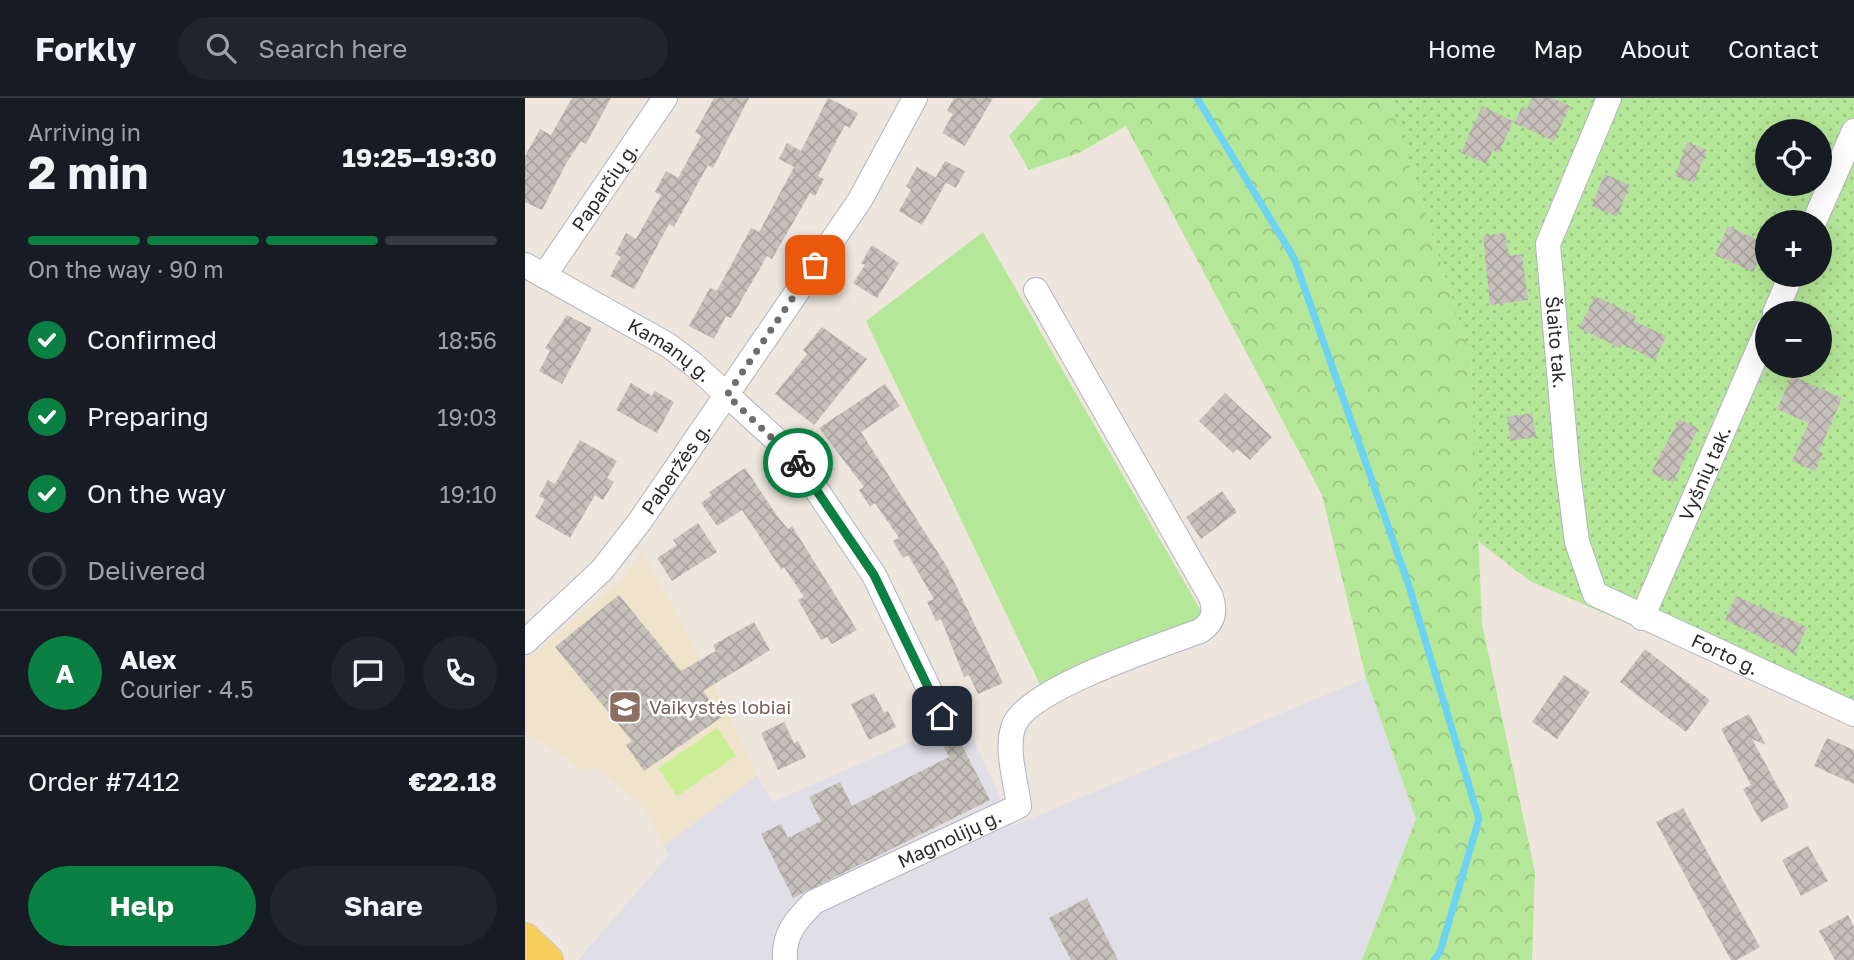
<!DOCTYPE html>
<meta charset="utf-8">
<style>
:root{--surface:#171b24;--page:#20242c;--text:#f1f3f6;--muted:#9ea1a6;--line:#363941;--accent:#0b8043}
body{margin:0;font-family:"Golos Text",sans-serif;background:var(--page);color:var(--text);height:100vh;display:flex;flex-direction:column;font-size:26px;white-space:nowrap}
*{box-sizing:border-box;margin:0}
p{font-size:23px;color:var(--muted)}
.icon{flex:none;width:38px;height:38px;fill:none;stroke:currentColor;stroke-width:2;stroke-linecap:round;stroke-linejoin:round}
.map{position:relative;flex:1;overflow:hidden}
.drawer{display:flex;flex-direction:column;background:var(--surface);width:525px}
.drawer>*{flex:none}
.buttons{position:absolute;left:1230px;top:21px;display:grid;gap:14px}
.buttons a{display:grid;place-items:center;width:77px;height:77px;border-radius:50%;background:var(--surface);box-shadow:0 7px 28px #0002;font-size:35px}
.pin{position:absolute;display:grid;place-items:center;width:60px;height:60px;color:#fff;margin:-30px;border-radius:14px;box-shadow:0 4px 10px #0006}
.courier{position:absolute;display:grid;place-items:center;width:70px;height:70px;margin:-35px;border:5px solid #0b8043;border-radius:50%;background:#fff;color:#222;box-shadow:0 2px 9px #0007}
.head em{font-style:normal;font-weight:700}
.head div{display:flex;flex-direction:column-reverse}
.head{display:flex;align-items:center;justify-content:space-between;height:119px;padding:0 28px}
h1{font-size:46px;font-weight:700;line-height:52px}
.bar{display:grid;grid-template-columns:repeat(4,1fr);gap:10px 7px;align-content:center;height:84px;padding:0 28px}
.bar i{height:9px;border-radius:5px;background:var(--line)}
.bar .on{background:var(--accent)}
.bar p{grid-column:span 4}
.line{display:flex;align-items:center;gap:18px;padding:0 28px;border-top:2px solid var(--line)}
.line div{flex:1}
.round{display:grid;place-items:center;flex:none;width:74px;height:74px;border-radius:37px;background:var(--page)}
ol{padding:0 28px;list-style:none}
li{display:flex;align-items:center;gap:21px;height:77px}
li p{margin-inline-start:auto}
li .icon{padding:7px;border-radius:50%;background:var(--accent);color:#fff;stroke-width:4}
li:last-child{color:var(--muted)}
li i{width:38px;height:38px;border:4px solid var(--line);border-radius:50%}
.cta{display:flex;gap:14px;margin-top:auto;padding:14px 28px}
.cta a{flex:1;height:80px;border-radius:42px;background:var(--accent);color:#fff;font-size:28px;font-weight:700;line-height:80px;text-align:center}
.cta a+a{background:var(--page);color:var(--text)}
header{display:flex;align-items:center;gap:42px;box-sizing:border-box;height:98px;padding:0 35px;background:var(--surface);border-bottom:2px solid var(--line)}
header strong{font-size:33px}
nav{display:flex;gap:38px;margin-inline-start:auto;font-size:24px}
.search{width:490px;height:63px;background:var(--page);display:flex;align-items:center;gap:18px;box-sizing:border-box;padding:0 24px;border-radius:38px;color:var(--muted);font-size:26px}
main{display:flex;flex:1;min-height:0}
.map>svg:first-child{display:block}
</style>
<header>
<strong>Forkly</strong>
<div class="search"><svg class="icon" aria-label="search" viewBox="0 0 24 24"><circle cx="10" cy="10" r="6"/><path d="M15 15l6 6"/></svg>Search here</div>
<nav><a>Home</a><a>Map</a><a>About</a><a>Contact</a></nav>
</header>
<main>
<section class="drawer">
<div class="head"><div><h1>2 min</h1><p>Arriving in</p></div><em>19:25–19:30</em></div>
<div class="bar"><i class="on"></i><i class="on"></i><i class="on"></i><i></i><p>On the way · 90 m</p></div>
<ol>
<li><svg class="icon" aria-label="check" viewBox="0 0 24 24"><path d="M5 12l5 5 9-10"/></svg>Confirmed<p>18:56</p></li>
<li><svg class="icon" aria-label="check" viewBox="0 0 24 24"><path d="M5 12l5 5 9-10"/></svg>Preparing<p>19:03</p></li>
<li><svg class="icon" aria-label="check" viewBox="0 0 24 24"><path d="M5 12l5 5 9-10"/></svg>On the way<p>19:10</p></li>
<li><i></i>Delivered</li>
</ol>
<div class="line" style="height:126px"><b class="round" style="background:var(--accent);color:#fff">A</b><div><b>Alex</b><p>Courier · 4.5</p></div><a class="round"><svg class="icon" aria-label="chat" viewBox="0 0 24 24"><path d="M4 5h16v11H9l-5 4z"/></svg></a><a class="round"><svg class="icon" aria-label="phone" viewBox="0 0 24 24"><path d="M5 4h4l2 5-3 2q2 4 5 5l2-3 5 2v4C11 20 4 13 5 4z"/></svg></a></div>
<div class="line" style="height:91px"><div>Order #7412</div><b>€22.18</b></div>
<div class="cta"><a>Help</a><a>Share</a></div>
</section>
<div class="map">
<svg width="1329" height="862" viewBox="0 0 1329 862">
<defs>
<pattern id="forest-crowns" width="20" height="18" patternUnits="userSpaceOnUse" patternTransform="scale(1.75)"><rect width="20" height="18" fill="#b4e797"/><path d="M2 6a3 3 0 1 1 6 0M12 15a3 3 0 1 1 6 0" fill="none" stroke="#9bc682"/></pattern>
<pattern id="garden-dots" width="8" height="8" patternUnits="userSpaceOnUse" patternTransform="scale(1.75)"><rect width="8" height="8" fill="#b4e797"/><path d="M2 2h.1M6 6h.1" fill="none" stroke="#9bc682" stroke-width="1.8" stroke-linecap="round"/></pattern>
<pattern id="building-cross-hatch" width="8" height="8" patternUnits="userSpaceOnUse" patternTransform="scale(1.75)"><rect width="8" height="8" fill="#c6c0ba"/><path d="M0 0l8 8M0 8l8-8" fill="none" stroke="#aaa5a0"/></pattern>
</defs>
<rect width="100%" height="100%" fill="#eee6dd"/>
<path fill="#e0dee6" d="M841 580 891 721 837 862H53L144 757 139 748 232 678 248 704 439 620 488 728Z"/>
<path fill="#f0e3cc" d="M117 453 189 584 232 678 139 748 119 709 68 668 58 673 0 634V563L99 479Z"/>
<path fill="#b4e797" d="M458 134 679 518 517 591 341 223Z"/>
<path fill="url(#forest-crowns)" d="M517 0H868L865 5 946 259 957 526 1010 774 1007 862H837L891 721 841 580 797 397 601 28 554 55 504 72 484 38Z"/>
<path fill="url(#garden-dots)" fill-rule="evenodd" d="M868 0H1329V624L1005 483 953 443 946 259 865 5ZM1242 33H1295V86H1242ZM1242 124H1295V177H1242ZM1242 215H1295V268H1242Z"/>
<path fill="#caee93" d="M192 630 211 658 152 698 133 670Z"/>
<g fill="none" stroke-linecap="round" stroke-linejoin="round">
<path stroke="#6cd3f4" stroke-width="7" d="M672 0 769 160 883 485 954 721 915 854 909 862"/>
</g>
<path fill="url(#building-cross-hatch)" d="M47 0H86L61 46 56 43 42 64 17 112 0 104V58L15 31 26 37Z
M189 0H224L188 70 183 67 149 129 144 126 109 191 85 178 96 159 90 156 101 135 111 141 136 97 130 94 141 73 153 80 176 38 170 34Z
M303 0 333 15 325 30 320 27 293 78 299 81 290 98 285 95 247 161 242 158 206 220 201 218 189 241 164 228 185 190 192 193 226 130 234 134 269 69 254 61 262 45 276 53Z
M429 0H468L440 48 417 35 428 16 422 13Z
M1007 0H1028L1045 8 1029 43 989 25 997 9 1002 11Z
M957 8 988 23 974 55 968 52 962 66 936 55Z
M1162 44 1182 52 1169 85 1150 78Z
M420 63 440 73 431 90 411 79Z
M392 69 421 85 397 127 374 113 386 92 381 88Z
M1080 76 1105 87 1092 119 1066 108Z
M1203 128 1241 146 1228 174 1190 157Z
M980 135 984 158 997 156 1003 202 965 207 958 138Z
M347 147 374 165 352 200 328 185 340 167 336 165Z
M1070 198 1111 218 1109 223 1141 238 1130 262 1097 246 1095 250 1054 230Z
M42 217 67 230 37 286 14 273 25 253 20 250Z
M297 229 342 261 289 327 250 296 282 256 278 252Z
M1267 278 1317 300 1294 353 1298 355 1290 373 1267 363 1284 325 1252 311Z
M106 285 127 298 130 293 149 304 132 335 91 312Z
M360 286 375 308 336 334 422 469 478 585 453 596 444 577 439 579 416 521 411 523 402 504 409 501 383 457 378 460 368 443 374 440 350 405 345 409 334 392 339 389 294 330Z
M700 295 747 339 725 362 712 351 708 355 674 323Z
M1007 315 1011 339 986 343 982 319Z
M1154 321 1173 330 1148 385 1126 375Z
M55 342 92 363 82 380 89 384 78 402 70 397 45 440 10 419 20 401 14 398 23 382 30 386Z
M220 370 253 419 263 431 267 428 332 532 307 546 302 539 296 542 273 502 279 499 259 469 256 471 217 412 192 428 176 405 187 397 184 394Z
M697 393 712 414 676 441 661 419Z
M173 425 192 454 147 483 132 460 152 447 148 442Z
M94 497 156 573 191 553 188 547 229 524 245 552 178 593 197 619 119 673 101 647 107 643 30 549Z
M1211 498 1282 529 1270 556 1200 522Z
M1120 551 1185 602 1161 634 1095 584Z
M1039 577 1065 594 1032 641 1007 624Z
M349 595 359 615 363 613 371 629 344 642 326 606Z
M1224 616 1241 647 1227 641 1264 709 1236 724 1218 691 1226 687 1196 631Z
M259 624 269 645 273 643 281 659 253 672 236 635Z
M431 636 465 702 268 800 236 736 256 726 263 740 296 723 284 699 315 684 327 708 424 659 416 644Z
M1302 640 1329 652V686L1289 668Z
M1158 710 1235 849 1212 862H1206L1131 724Z
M1283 748 1303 783 1276 798 1257 762Z
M562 800 593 862H546L524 820Z
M1323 817 1329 829V862H1310L1294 833Z"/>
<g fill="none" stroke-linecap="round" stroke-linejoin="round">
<defs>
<g id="minor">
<path id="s1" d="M1084 0 1023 146 1042 366 1052 444 1070 496 1329 616"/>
<path d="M1289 124 1329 33"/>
<path id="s2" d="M0 167 143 247 168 266 268 357 349 477 417 618"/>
<path id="s3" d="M19 178 140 0"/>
<path d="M1250 215 1266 177"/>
<path id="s4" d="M1117 520 1242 232"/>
<path id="s5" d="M0 544 77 472 115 423 335 102 390 0"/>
<path id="s6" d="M260 862C258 836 271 822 289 804L494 708C491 684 480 650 489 627 504 590 635 548 675 533 689 524 691 514 686 499L511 192"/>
</g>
<path id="major" d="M0 840 23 862"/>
</defs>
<use href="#minor" stroke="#b1b4c0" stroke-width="26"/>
<use href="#major" stroke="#c8c8c8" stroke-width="32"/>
<use href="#minor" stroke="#fff" stroke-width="24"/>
<use href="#major" stroke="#f7ce59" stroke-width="30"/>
</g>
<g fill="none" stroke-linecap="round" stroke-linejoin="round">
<path stroke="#706d6a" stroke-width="7" stroke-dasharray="0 12.6" d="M273 365 202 297 290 167"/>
<path stroke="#0b8043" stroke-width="9" d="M273 365 349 477 417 618"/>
</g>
<defs>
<symbol id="school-square" viewBox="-11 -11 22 22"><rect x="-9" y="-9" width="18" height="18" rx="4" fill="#8d6e63" stroke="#fff"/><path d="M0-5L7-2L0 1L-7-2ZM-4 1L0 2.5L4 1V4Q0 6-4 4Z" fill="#fff"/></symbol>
</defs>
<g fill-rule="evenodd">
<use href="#school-square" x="81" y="590" width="38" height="38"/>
</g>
<g text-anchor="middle" stroke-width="5" stroke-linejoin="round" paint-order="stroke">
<g font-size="19" fill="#2c2c2c" stroke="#fff">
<text dy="7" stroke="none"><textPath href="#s3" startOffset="108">Paparčių g.</textPath></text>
<text dy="7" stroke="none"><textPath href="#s1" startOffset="257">Šlaito tak.</textPath></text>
<text dy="7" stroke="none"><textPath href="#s2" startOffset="168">Kamanų g.</textPath></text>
<text dy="7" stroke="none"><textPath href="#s5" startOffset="231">Paberžės g.</textPath></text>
<text dy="7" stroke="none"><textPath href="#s4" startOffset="158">Vyšnių tak.</textPath></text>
<text dy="7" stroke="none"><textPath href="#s1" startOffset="656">Forto g.</textPath></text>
<text dy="7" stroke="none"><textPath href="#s6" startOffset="217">Magnolijų g.</textPath></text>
</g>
<g font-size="19" fill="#785e54" stroke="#fff" text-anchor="start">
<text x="124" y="616">Vaikystės lobiai</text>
</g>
</g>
</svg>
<div class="buttons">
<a><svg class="icon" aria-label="locate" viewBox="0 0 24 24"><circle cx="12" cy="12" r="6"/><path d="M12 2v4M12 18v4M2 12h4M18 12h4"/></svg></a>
<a>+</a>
<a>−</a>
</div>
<div class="pin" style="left:290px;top:167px;background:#ea580c"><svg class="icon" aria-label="bag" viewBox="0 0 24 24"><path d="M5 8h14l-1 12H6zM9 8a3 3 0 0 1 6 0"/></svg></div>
<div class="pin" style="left:417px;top:618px;background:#1f2937"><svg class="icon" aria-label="home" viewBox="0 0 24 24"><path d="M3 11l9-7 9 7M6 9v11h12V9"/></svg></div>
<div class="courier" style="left:273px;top:365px"><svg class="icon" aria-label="bike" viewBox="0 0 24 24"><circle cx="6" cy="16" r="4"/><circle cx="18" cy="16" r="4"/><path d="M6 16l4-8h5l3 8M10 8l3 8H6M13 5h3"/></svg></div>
</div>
</main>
